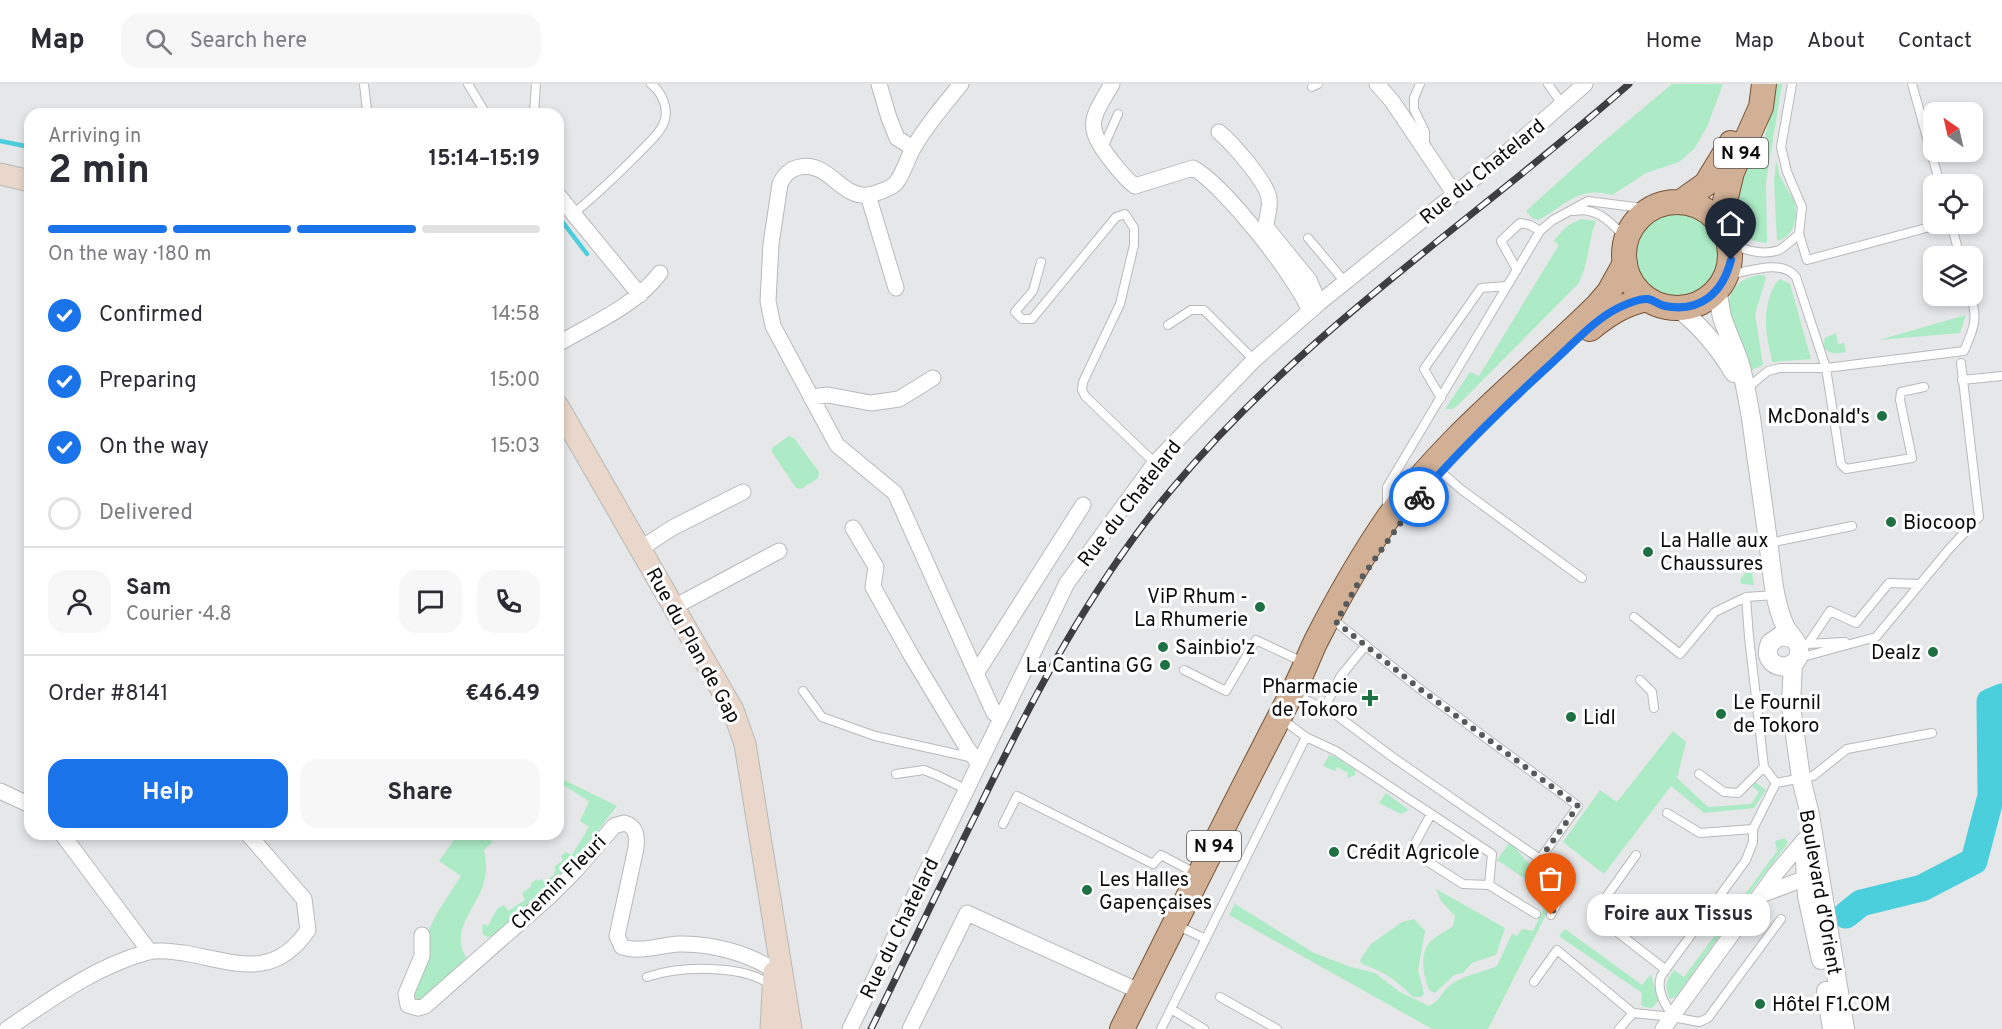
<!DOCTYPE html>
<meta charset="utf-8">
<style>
:root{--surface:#fff;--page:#f7f7f7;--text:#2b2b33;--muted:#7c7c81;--line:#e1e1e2;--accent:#1a73e8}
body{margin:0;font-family:Overpass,sans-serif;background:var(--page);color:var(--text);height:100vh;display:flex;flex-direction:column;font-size:22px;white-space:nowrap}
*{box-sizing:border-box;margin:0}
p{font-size:20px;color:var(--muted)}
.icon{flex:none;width:33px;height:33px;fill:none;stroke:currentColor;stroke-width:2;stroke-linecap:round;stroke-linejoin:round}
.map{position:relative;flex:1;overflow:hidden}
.side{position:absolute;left:24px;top:24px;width:540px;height:732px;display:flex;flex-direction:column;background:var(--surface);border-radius:18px;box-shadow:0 3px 9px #0003}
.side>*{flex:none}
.needle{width:39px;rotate:326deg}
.controls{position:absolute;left:1923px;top:18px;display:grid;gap:12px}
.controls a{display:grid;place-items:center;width:60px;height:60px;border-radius:12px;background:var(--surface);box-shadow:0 3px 9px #0003;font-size:30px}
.pin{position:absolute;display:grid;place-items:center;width:51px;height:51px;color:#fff;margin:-62px -26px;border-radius:50% 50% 50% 0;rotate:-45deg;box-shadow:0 0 6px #0007}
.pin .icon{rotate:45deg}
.courier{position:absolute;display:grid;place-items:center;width:60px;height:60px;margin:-30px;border:4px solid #1a73e8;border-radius:50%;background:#fff;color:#222;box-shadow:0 2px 8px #0007}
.bubble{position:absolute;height:42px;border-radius:18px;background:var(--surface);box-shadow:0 3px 9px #0003;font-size:20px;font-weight:700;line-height:42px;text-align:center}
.overview em{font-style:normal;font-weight:700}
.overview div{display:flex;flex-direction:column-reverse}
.overview{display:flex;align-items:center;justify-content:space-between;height:102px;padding:0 24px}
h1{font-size:39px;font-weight:700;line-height:45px}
.bar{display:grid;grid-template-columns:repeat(4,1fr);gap:9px 6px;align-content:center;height:72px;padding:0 24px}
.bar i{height:8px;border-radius:4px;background:var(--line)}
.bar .selected{background:var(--accent)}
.bar p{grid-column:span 4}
.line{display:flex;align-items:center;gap:15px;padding:0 24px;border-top:2px solid var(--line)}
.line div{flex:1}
.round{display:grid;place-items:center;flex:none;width:63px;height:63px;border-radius:18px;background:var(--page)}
ol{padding:0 24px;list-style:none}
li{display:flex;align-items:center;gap:18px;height:66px}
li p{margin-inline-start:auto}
li .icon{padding:6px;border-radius:50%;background:var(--accent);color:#fff;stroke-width:4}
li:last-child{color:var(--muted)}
li i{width:33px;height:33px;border:3px solid var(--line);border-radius:50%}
.cta{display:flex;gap:12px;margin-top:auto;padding:12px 24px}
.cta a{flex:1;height:69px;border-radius:18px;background:var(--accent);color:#fff;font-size:24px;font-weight:700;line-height:69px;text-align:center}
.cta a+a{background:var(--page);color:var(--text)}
header{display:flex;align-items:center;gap:36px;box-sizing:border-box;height:84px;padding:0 30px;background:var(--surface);border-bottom:2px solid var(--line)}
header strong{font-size:28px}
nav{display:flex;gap:33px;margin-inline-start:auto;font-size:21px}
.search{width:420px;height:54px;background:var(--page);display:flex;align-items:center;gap:15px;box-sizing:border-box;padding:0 21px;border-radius:18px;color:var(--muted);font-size:22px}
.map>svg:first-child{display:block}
</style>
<header>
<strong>Map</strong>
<div class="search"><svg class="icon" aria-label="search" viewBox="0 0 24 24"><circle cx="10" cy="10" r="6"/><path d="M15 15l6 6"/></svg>Search here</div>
<nav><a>Home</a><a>Map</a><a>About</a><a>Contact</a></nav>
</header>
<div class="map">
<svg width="2002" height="945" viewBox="0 0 2002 945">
<rect width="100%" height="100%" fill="#e6e7e9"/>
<path fill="#acebc6" d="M1672 0H1723L1707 43 1694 65 1679 78 1646 89 1612 111C1578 101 1565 122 1538 136L1532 134 1526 127 1597 63Z
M1775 0H1782L1766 98 1767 159 1754 157 1748 153 1734 138 1731 128 1748 76 1763 59 1776 10Z
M1776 77C1778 82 1778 87 1780 92 1789 111 1801 118 1794 141 1791 150 1785 155 1777 157L1774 97Z
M1633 171a43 43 0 1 1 86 0a43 43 0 1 1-86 0Z
M1581 135 1596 137C1588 157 1589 180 1578 200L1458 321 1453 325H1445L1470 288 1479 292 1559 161 1554 157C1562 146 1568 140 1581 135Z
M1758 191H1764L1766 194 1755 230 1763 281 1752 286 1747 284C1735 253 1707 202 1758 191Z
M1780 195 1790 200 1811 275 1772 278C1770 265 1766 252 1766 240 1765 228 1770 202 1780 195Z
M1966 231 1960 249 1879 256Z
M1836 249 1838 260 1844 259 1846 268C1836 270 1828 271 1823 261L1825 254Z
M789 352 794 354 819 388 818 394 801 405 796 404 772 368V364Z
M1749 483H1751L1754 501 1741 500 1740 496Z
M1673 647 1686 658 1677 694 1708 723 1751 720 1759 708 1752 702 1755 698 1766 706 1754 724 1704 729 1671 702 1604 790 1563 758 1600 706 1617 718Z
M1329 671 1334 672 1355 686V691L1347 694 1348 689 1337 683 1335 687 1323 682Z
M558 693 617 722 571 781 493 852 488 853 483 851 482 843 484 840 488 842 497 825 504 821 508 827 525 816 522 809 532 802 530 800 537 795 538 797 541 795 544 798 555 790 554 788 556 786 554 783 563 776 561 772 566 768 572 771 589 743 580 737 589 717 558 698Z
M1386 709 1409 726 1401 730 1379 719Z
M458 750H486L485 753 493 758 484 766C487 780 487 791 482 804 472 830 449 848 468 877L430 913 413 918V909L426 852 437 829 461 792 439 777Z
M1785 754 1788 759 1758 798 1676 913 1670 915C1664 902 1666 897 1674 886L1684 893 1777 767 1775 757Z
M1510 758 1556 811 1488 945H1432L1229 831 1235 820 1314 869 1351 883 1375 889 1400 908 1429 922C1441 916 1440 910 1449 902 1462 891 1482 889 1497 882L1512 850 1517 852 1522 845 1533 847 1550 811 1497 776Z
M1436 805 1505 844 1496 871 1472 879 1463 889 1454 891 1435 909 1429 906C1424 893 1419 872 1429 859 1434 853 1446 847 1453 842L1455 832 1441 817Z
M1414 835 1425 847 1418 886 1424 910 1421 913H1413C1396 896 1385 888 1362 880L1360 876 1371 860 1402 838Z
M1565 845 1642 901 1651 890 1658 917 1652 924 1644 923 1641 921 1642 909 1559 852Z"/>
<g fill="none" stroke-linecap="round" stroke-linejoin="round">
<path stroke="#4ccfdc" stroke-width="4.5" d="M461 30H463
M0 57 30 63
M558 132 587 170"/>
<path stroke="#4ccfdc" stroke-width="27" d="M1846 831 1861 819 1922 804 1974 777 1991 712 1990 618 2002 613"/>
<defs>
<path id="service" d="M364 0 367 26 365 30
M468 0 486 30
M1420 0 1414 14V25L1425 48V63
M1548 0 1562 20
M1792 0 1781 63 1787 88 1802 123 1799 150 1807 176 1941 140
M1912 0 1940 100
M1312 3 1318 0
M534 30 536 0
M1103 64 1118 30
M1574 127C1597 122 1611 139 1626 154
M573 130C595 112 615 93 635 73 644 63 657 53 663 41 670 27 663 9 651 0
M1951 140 1960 172
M1308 154 1345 198
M1730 159C1743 166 1764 172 1779 166 1786 162 1793 155 1799 150
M1041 178 1033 207 1015 228 1022 235H1032L1116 133 1125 130 1134 144V161L1120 220 1083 298 1082 306 1085 312 1155 379
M1517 186 1501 157 1520 139 1530 141 1540 147
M1727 191C1748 188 1781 174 1796 193L1826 284 1841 380 1846 385 1912 374 1900 316 1901 308 1924 303
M1168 241 1191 226H1204L1254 276
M1962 296 2002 292
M1746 305 1768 287 1780 284H1826L1964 267C1974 244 1978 236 1971 212
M1441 314 1424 285 1481 204 1507 202
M1441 388 1462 406 1582 494
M1387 425V403L1540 147 1553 136 1588 117 1650 125
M1769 459 1852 442
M1775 511 1746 513 1749 553 1764 683 1776 699
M1634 533 1680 570 1715 528 1746 513
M1336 538 1420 605 1578 722 1540 775 1565 804 1551 831
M1806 560 1845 558
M1808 560 1830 527 1856 539 1889 499 1920 500
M1799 574 1876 553 1950 464 1979 433 1961 279
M1184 586 1226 607 1256 556 1303 578
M1640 596 1652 608 1654 624
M803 607 822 633 875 652 974 674
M1294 610 1335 630 1391 672 1540 775
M1324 625 1340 593 1366 561
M1306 653 1336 667 1492 770 1489 801 1536 830
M896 690 924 686 939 692 967 706
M1699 690 1724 708 1738 709 1764 683
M1667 729 1700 749 1753 745
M1431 730 1411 767 1463 800 1489 801
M1003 740 1017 712 1153 780 1161 771 1195 789
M1636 771 1594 830 1666 886
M1176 841 1206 855
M647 893C680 882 742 880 771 901
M1534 898 1557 866 1633 929
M1220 913 1277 945
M1171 925 1204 945
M1673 933C1665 920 1656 907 1661 892L1746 776 1753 758V745L1776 699 1813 692 1847 665 1932 649
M1161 945 1306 653 1283 636
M1619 945 1633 929 1673 933 1699 938 1708 934 1781 835"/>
<path id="minor" d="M879 0 889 34 897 54 913 64
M961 0C945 20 927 40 914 63 907 74 904 90 895 100 889 105 877 109 869 111 841 115 829 77 800 83 789 85 784 91 780 100L771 160 768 217 773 242 837 361 895 409 994 629 1001 634
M1112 0C1092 34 1084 41 1110 75 1118 85 1125 95 1135 102L1193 84C1224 101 1296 193 1310 227
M1377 0 1392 17 1454 109
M1219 48C1231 58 1268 99 1269 115 1271 123 1266 134 1266 143L1309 196 1319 219
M558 111 640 211
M868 111 896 204
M558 260C593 239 635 222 660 189
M811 313 828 311 871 319 899 315 933 294
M853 444 876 483 873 503 911 571 967 664 979 680
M640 465 672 444 743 408
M674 523 779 467
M977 588 1083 421
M0 707 30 721
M62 750 150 868
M1761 811 1814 791
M422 851V872L406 910 408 921 418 924 425 922 551 811 575 787 614 742 624 739C637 742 637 753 636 764L617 852 622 863C640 869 660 861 679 860 711 859 747 869 774 886
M7 945C51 915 96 882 148 868 160 865 173 868 184 869 235 878 273 897 308 846L304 815 248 750
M850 945 1067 499 1155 379 1254 276 1319 219 1511 65 1585 0
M910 945 967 829 1141 908
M1663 945 1777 788 1804 756"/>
<path id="tertiary" d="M1717 206C1719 215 1720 224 1722 233 1727 249 1735 264 1740 280 1745 298 1748 317 1751 334 1757 375 1762 416 1768 457 1772 485 1773 515 1785 542 1789 550 1798 557 1799 565 1802 591 1758 587 1770 559L1780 552 1792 554
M1678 224C1701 242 1719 264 1734 289
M1793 579 1791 622 1801 694 1810 731 1845 945
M1804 759 1807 812 1821 876
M1826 907 1832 945"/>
<path id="secondary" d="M0 90 30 97
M558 322 733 626 745 660 791 945
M771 945 774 888"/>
<path id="primary" d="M1682 117 1706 100 1731 59
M1624 171a53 53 0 1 1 106 0a53 53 0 1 1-106 0Z
M1720 138 1732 88 1761 23 1764 0
M1590 245C1608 230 1624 220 1647 215
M1122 945C1178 833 1234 720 1292 609 1302 592 1308 573 1317 555 1338 514 1362 472 1388 434 1446 353 1527 291 1598 221L1609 208 1625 179"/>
</defs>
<use href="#service" stroke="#b8b9ba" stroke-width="10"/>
<use href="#minor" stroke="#b8b9ba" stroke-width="17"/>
<use href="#tertiary" stroke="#b8b9ba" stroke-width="20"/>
<use href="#secondary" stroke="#b8b9ba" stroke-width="23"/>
<use href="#primary" stroke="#785437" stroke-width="26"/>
<use href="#service" stroke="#fff" stroke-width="8"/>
<use href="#minor" stroke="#fff" stroke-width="15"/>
<use href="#tertiary" stroke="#fff" stroke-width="18"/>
<use href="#secondary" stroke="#e8d7ca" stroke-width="21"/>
<use href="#primary" stroke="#d1b095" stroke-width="24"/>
<defs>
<path id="rail" d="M871 945C906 873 941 800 977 728 1032 615 1090 503 1171 406 1304 246 1475 136 1629 0"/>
</defs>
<use href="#rail" stroke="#3e3e40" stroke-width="7"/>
<use href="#rail" stroke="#fff" stroke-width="4.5" stroke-dasharray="14" stroke-linecap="butt"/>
</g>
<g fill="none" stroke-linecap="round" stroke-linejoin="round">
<path stroke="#58595a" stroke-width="6" stroke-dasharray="0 10.8" d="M1419 413 1360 496 1336 538 1420 605 1578 722 1540 775 1565 804 1551 831"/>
<path stroke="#1a73e8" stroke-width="8" d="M1419 413C1461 364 1507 320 1554 277 1574 259 1594 236 1618 224 1626 220 1639 214 1648 215 1654 216 1659 221 1665 222 1701 229 1723 208 1731 176"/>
</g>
<g fill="#1d7143" stroke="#fff" stroke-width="2">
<circle cx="1882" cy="332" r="6"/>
<circle cx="1891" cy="438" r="6"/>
<circle cx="1648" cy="468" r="6"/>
<circle cx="1260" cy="523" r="6"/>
<circle cx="1163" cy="563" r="6"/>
<circle cx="1933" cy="568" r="6"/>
<circle cx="1165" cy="581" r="6"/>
<path d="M1367 605h6v6h6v6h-6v6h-6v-6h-6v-6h6z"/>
<circle cx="1721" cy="630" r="6"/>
<circle cx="1571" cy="633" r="6"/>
<circle cx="1334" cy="768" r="6"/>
<circle cx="1087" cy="806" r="6"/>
<circle cx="1760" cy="920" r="6"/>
</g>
<g text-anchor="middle" stroke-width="6" stroke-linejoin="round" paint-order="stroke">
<g fill="#fff" stroke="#555556" stroke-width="1.5">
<rect x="1714" y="54" width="54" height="30" rx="4.5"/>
<rect x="1187" y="747" width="54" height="30" rx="4.5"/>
</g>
<g font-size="18" font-weight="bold" fill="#0c0c0d">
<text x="1741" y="75">N 94</text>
<text x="1214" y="768">N 94</text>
</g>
<g font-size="20" fill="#0c0c0d" stroke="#fff">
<text transform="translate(1482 87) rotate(-39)" y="7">Rue du Chatelard</text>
<text transform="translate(1129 419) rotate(-52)" y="7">Rue du Chatelard</text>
<text transform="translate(694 561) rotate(61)" y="7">Rue du Plan de Gap</text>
<text transform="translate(558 798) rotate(-45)" y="7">Chemin Fleuri</text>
<text transform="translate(1821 808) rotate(80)" y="7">Boulevard d'Orient</text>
<text transform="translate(899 844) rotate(-64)" y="7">Rue du Chatelard</text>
</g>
<g font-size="20" fill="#0c0c0d" stroke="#fff" text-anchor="start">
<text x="1870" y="339" text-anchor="end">McDonald's</text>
<text x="1903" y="445">Biocoop</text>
<text x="1660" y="463">La Halle aux<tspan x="1660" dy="23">Chaussures</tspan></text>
<text x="1248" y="519" text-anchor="end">ViP Rhum -<tspan x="1248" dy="23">La Rhumerie</tspan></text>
<text x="1175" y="570">Sainbio'z</text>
<text x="1921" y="575" text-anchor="end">Dealz</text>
<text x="1153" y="588" text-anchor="end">La Cantina GG</text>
<text x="1358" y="609" text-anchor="end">Pharmacie<tspan x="1358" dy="23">de Tokoro</tspan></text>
<text x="1733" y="625">Le Fournil<tspan x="1733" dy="23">de Tokoro</tspan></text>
<text x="1583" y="640">Lidl</text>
<text x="1346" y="775">Crédit Agricole</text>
<text x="1099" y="802">Les Halles<tspan x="1099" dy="23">Gapençaises</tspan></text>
<text x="1772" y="927">Hôtel F1.COM</text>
</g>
</g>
</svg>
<div class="controls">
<a><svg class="needle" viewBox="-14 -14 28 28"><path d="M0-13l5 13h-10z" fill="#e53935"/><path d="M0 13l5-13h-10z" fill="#7c7c81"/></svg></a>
<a><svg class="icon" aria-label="locate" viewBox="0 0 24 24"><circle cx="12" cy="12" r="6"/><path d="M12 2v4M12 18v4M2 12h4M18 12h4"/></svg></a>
<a><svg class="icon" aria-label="layers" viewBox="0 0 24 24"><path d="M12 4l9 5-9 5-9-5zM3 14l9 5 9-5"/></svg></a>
</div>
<div class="pin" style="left:1551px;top:831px;background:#ea580c"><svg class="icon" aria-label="bag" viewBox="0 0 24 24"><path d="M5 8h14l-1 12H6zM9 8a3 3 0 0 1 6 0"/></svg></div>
<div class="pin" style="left:1731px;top:176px;background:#1f2937"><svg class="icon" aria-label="home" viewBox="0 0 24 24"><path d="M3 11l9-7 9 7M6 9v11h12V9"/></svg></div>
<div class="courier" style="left:1419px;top:413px"><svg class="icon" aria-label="bike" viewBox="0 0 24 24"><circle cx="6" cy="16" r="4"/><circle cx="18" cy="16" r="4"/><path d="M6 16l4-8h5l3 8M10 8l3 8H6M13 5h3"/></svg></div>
<div class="bubble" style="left:1587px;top:810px;width:183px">Foire aux Tissus</div>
<section class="side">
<div class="overview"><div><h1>2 min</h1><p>Arriving in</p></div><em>15:14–15:19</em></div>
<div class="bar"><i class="selected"></i><i class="selected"></i><i class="selected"></i><i></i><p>On the way · 180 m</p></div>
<ol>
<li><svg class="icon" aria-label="check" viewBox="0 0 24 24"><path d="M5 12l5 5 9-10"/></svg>Confirmed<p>14:58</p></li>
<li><svg class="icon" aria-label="check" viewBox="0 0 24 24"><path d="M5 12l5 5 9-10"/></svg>Preparing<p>15:00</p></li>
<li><svg class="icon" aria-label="check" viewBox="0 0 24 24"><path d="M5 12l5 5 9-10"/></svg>On the way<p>15:03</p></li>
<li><i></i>Delivered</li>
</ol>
<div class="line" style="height:108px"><a class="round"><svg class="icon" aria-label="person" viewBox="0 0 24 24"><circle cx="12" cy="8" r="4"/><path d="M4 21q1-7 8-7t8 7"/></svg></a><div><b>Sam</b><p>Courier · 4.8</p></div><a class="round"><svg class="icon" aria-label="chat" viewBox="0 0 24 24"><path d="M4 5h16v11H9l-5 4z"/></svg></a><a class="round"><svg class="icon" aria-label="phone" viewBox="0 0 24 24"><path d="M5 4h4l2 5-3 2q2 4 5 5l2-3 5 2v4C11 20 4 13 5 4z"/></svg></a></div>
<div class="line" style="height:78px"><div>Order #8141</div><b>€46.49</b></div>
<div class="cta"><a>Help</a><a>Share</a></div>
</section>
</div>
